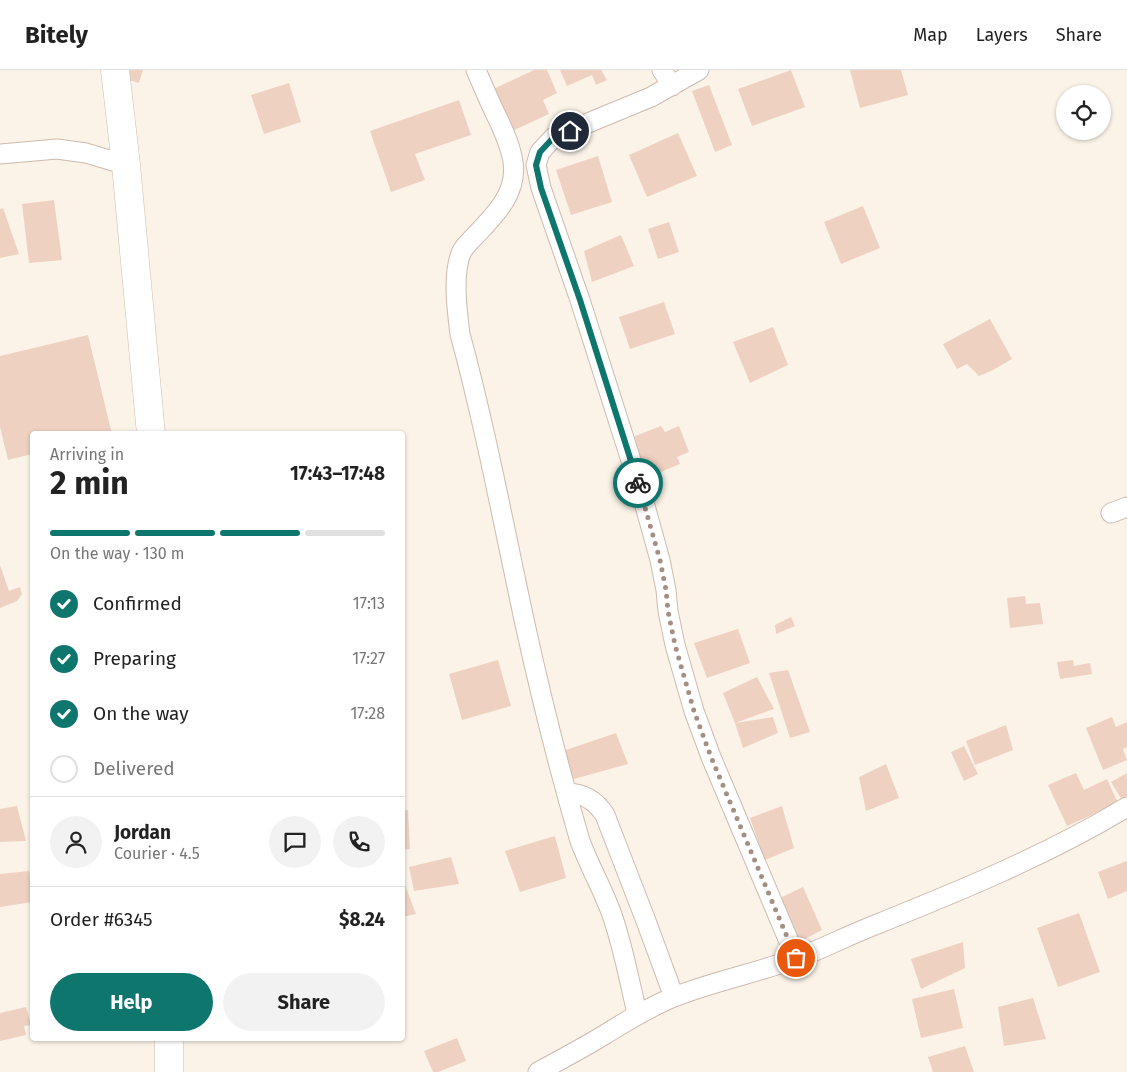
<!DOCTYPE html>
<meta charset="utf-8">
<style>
:root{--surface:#fff;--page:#f2f2f2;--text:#222;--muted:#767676;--line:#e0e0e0;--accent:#0f766e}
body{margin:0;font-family:"Fira Sans",sans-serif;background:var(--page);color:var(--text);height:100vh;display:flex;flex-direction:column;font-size:19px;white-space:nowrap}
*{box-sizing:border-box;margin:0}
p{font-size:16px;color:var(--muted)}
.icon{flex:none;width:28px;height:28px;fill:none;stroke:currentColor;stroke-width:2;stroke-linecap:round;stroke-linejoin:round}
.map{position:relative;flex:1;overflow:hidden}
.details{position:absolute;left:30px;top:361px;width:375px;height:610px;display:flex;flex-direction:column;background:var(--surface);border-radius:5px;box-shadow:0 1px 4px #0004}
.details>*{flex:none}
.controls{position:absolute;left:1056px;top:15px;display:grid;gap:10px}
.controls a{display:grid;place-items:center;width:55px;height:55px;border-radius:50%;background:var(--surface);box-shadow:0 1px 4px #0004;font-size:25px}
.pin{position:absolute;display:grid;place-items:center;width:42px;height:42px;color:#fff;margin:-21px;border:2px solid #fff;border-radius:50%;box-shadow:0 1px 5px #0007}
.courier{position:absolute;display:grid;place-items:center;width:50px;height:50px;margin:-25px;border:4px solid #0f766e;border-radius:50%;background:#fff;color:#222;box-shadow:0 1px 6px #0007}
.head em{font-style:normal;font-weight:700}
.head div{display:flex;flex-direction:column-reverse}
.head{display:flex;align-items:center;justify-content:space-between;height:85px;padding:0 20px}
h1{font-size:32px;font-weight:700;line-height:38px}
.bar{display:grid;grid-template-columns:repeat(4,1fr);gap:8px 5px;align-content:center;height:60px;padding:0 20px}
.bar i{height:6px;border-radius:4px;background:var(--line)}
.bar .on{background:var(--accent)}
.bar p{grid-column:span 4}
.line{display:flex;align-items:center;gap:12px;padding:0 20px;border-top:1px solid var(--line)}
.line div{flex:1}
.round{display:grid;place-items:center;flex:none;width:52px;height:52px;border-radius:26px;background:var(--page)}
ol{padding:0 20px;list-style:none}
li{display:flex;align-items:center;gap:15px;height:55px}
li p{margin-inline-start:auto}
li .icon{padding:5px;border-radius:50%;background:var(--accent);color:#fff;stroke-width:4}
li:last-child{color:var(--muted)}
li i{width:28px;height:28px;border:2px solid var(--line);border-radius:50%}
.primary-button{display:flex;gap:10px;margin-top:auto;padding:10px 20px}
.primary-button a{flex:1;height:58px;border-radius:30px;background:var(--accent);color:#fff;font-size:20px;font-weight:700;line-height:58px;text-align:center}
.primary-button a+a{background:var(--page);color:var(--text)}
header{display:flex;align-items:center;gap:30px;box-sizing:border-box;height:70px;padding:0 25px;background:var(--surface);border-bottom:1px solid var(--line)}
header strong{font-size:24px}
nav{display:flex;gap:28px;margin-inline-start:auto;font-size:18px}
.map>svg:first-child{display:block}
</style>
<header>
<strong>Bitely</strong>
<nav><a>Map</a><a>Layers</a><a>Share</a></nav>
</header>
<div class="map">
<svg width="1127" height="1002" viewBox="0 0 1127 1002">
<rect width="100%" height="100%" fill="#fbf3e8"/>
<path fill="#efd1c1" d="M125 0H143L139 13 126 9Z
M534 0H547L557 23 543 30 549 44 508 63 489 21Z
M560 0H601L607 10 596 15 592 5 567 16Z
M791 0 805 37 752 56 738 19Z
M850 0H901L908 25 860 38Z
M289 13 301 52 264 64 251 25Z
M709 15 732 75 715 82 692 21Z
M459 30 471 65 415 84 425 110 391 122 370 61Z
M678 63 697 106 647 127 629 85Z
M598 86 612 132 571 145 556 100Z
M54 130 62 190 29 193 22 134Z
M863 136 880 178 841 194 824 152Z
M3 138 19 184 0 188V139Z
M669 152 679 182 658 189 648 159Z
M621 165 634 196 592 212 584 181Z
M664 232 675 264 630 279 619 247Z
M990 249 1012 289 993 300 979 306 967 294 957 299 943 274Z
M773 257 788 295 750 313 733 272Z
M88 265 112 364H32V384L8 390 0 357V286Z
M661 356 665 362 679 356 689 382 677 387 680 394 646 408 630 368Z
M0 495 9 521 20 517 22 524 17 531 0 538Z
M1025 526 1026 534 1040 533 1043 554 1010 558 1007 528Z
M791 547 795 556 776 564 775 555Z
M738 559 750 593 707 608 694 573Z
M498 590 511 636 462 650 449 604Z
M1073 590 1074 596 1090 593 1092 604 1060 609 1057 592Z
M788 600 810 662 790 668 769 603Z
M757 607 774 639 735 653 773 647 778 663 743 678 735 653 723 623Z
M1112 647 1116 657 1127 652V677L1123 679 1127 690 1103 700 1086 658Z
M1006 655 1013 680 975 695 966 671Z
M616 663 628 694 574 709 560 682Z
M964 676 978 704 964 711 951 682Z
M886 694 899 728 866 741 859 707Z
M1076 703 1084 720 1107 709 1118 733 1067 756 1048 715Z
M1127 703V727L1122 730 1111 712Z
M17 736 26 771 0 772V739Z
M782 736 794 778 765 790 750 748Z
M402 740H408L410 779 402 780Z
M555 766 566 808 520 822 505 781Z
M451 787 459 814 414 821 409 797Z
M1127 791V821L1108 829 1098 802Z
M29 801 32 817V832L0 837V804Z
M402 807 416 844 402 847Z
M803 817 822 860 799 872 778 829Z
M1079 843 1100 902 1058 917 1037 858Z
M963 872 965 898 921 919 911 889Z
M954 919 963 958 921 968 912 929Z
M1033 928 1046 969 1004 976 998 937Z
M26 937 31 955 24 956 26 965 0 971V943Z
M457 968 466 991 438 1002H433L424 981Z
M965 976 974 1002H933L928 987Z"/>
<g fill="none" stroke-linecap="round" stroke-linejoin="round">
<defs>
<path id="street" d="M476 0C483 16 490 33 498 49 504 62 511 77 513 92 518 123 494 146 474 167 470 171 465 176 462 181 452 202 457 241 460 264 486 360 504 457 525 554 541 627 559 699 580 771 589 795 602 818 611 842 623 875 629 910 637 943
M662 0 672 16
M699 0 651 27 554 67 540 82 536 95 541 118 580 230 642 425 660 490 666 520 668 541 675 575 694 641 711 687 796 888
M0 84 57 79 86 83 126 95
M1111 443 1127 437
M567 723C584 723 596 731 605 745L646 851 674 927
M538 1002C560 990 583 978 604 965 627 951 649 937 674 927 714 911 757 903 797 888 822 879 845 867 870 857 957 822 1046 786 1127 737"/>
<path id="secondary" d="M115 0 126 95 151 364
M169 969V1002"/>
</defs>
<use href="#street" stroke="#cdbaae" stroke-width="21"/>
<use href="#secondary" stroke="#d1bcaf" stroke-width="29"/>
<use href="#street" stroke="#fff" stroke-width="19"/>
<use href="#secondary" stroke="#fff" stroke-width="28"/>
</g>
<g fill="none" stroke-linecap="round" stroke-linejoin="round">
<path stroke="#a38f83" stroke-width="5" stroke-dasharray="0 9" d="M638 413 660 490 666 520 668 541 675 575 694 641 711 687 796 888"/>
<path stroke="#0f766e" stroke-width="6" d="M570 61 554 67 540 82 536 95 541 118 580 230 638 413"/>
</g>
</svg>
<div class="controls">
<a><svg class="icon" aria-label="locate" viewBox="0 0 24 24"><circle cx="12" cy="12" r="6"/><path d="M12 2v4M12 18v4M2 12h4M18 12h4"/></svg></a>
</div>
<div class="pin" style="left:796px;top:888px;background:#ea580c"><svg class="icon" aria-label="bag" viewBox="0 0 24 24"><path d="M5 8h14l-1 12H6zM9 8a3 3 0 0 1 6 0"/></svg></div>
<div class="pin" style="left:570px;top:61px;background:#1f2937"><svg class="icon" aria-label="home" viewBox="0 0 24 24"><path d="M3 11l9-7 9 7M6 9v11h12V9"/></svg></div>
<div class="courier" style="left:638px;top:413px"><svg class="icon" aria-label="bike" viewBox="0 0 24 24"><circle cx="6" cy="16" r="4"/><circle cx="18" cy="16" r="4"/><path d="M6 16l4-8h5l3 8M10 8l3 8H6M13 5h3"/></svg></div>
<section class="details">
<div class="head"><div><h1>2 min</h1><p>Arriving in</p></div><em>17:43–17:48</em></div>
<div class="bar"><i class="on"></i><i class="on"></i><i class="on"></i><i></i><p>On the way · 130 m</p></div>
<ol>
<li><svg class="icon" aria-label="check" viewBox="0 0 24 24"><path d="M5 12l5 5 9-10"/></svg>Confirmed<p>17:13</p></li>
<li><svg class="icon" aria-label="check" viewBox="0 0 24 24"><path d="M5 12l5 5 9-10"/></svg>Preparing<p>17:27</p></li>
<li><svg class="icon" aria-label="check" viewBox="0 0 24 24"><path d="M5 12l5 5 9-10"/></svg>On the way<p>17:28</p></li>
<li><i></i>Delivered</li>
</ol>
<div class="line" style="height:90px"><a class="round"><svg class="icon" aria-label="person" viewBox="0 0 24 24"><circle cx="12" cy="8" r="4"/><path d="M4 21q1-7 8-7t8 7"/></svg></a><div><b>Jordan</b><p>Courier · 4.5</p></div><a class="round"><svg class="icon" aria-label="chat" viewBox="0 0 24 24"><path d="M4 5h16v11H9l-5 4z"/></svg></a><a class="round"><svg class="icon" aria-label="phone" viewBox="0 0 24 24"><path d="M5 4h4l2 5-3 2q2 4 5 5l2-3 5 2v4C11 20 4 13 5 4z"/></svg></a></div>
<div class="line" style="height:65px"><div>Order #6345</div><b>$8.24</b></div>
<div class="primary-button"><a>Help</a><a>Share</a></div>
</section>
</div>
